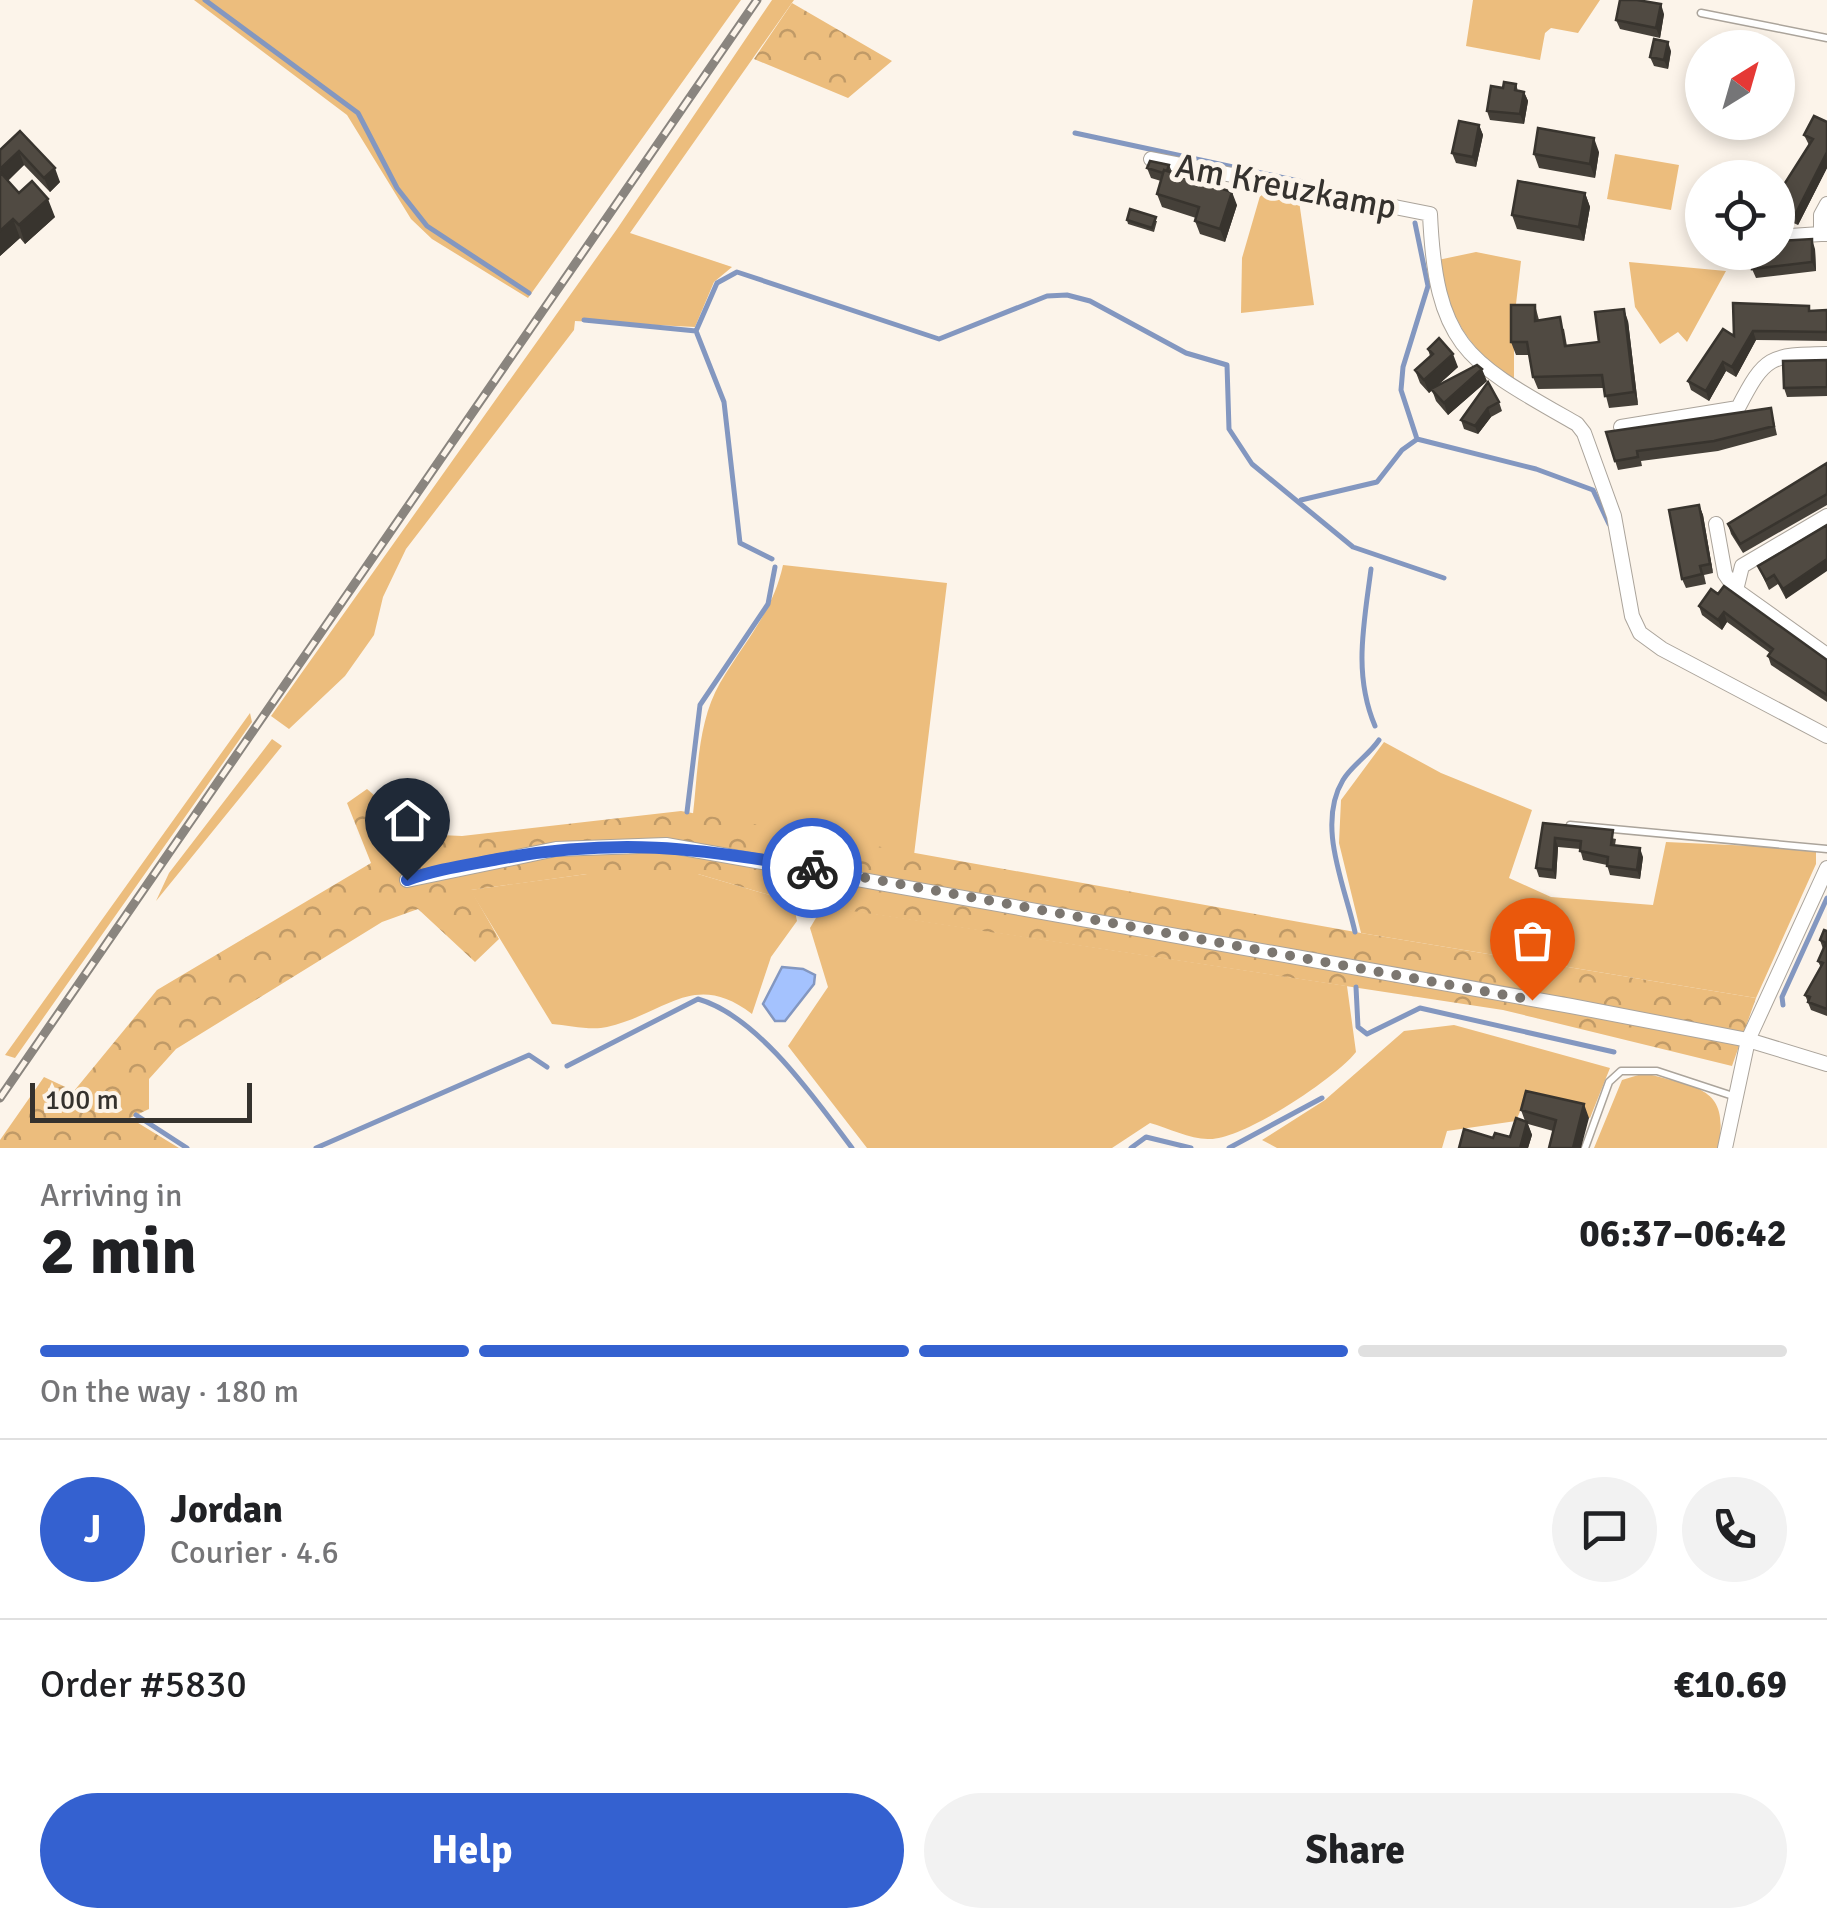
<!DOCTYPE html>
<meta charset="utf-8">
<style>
:root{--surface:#fff;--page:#f2f2f2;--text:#202124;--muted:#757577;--line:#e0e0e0;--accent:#3461d0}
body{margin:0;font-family:Signika,sans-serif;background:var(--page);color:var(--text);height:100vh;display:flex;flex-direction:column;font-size:38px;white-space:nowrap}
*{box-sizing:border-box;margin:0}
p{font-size:32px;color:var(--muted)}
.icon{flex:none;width:55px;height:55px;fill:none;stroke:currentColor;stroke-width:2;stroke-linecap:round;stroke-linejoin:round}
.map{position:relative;height:1148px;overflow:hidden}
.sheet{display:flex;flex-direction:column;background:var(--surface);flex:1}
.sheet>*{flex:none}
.needle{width:65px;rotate:37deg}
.controls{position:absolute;left:1685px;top:30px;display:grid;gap:20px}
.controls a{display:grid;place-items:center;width:110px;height:110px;border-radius:50%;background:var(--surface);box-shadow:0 5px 15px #0003;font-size:50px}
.scale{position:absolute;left:30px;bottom:25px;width:222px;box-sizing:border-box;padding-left:10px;border:5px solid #35322e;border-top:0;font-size:28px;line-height:35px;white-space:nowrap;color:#35322e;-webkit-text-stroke:8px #fcf4ea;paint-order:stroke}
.pin{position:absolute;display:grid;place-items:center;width:85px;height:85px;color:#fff;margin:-102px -42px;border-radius:50% 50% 50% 0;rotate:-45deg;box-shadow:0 0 10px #0007}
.pin .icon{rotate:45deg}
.courier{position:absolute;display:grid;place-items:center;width:100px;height:100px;margin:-50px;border:8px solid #3461d0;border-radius:50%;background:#fff;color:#222;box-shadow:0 2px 12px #0007}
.summary em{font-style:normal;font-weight:700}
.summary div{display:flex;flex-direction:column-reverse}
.summary{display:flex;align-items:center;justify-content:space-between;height:170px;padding:0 40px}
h1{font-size:65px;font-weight:700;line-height:75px}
.bar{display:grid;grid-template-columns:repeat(4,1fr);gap:15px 10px;align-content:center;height:120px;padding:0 40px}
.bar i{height:12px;border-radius:8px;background:var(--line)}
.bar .active{background:var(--accent)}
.bar p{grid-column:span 4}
.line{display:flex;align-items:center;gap:25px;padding:0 40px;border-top:2px solid var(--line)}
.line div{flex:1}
.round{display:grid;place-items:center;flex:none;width:105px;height:105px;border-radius:52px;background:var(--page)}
.cta{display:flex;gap:20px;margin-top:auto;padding:20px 40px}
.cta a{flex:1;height:115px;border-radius:60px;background:var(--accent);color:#fff;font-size:40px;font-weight:700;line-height:115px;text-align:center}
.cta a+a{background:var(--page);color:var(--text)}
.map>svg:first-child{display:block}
</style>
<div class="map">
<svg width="1827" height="1148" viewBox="0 0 1827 1148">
<defs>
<pattern id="forest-crowns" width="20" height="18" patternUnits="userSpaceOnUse" patternTransform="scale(2.5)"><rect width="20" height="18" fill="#ecbd7d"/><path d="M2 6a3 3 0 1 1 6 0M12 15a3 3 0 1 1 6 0" fill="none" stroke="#c09a67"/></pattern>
</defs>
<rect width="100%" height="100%" fill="#fcf4ea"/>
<path fill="#ecbd7d" d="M194 0H741L528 298 432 239 411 219 347 115Z
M772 0H794L630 233 732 267 714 282 695 327 575 321 574 330 406 549 383 597 374 635 345 676 289 729 271 716 617 229Z
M1473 0H1600L1578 33 1551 28 1545 33 1540 60 1466 46Z
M1615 154 1679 165 1671 210 1607 199Z
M1275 190 1298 194 1314 305 1241 313 1242 258 1260 196Z
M1476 252 1521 261 1514 321V382C1465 344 1451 320 1438 260Z
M1629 262 1726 271 1687 342 1678 332 1660 344 1635 307Z
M783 565 947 583 914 855 693 814C698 770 698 721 720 683 744 642 773 612 783 565Z
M250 713 252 722 15 1058 5 1055Z
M272 739 282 746 156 901 169 873Z
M1384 742 1441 773 1532 810 1509 878 1551 897 1653 905 1666 842 1816 849V864L1756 998 1361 933 1339 843 1341 800Z
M587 874H698L793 902 797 921 771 957 752 1014C694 969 665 1014 607 1027 591 1031 568 1025 552 1024L470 890Z
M823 906 1347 986 1356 1052C1336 1078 1244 1139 1210 1139 1192 1140 1168 1128 1150 1123L1112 1148H867L788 1046 828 987 810 928Z
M1454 1025 1610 1068 1590 1118 1524 1102 1516 1121 1447 1131 1442 1148H1277L1262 1140 1325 1100 1404 1031Z
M1645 1073C1695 1088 1731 1085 1718 1148H1594L1622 1080Z"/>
<path fill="url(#forest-crowns)" d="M792 3 892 61 848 98 754 59Z
M367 789 419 834 462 836 681 811 1361 933 1756 998 1732 1066 1503 1010 793 902 698 874H587L471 890 499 939 475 962 418 909 382 922 176 1049 149 1079V1109L130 1118 179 1148H0V1140L44 1077 74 1091 157 990 371 863 347 803Z"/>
<path fill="#a4c2fe" stroke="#8397c0" stroke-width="2.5" d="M782 967 803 969 815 975 814 984 785 1021H775L763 1004Z"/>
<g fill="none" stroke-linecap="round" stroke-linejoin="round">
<path stroke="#8397c0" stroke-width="5" d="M205 0 358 113 397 188 427 226 529 293
M1075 133 1317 185
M1415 223 1428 286 1403 367 1401 390 1417 439 1536 469 1593 490 1609 524
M584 320 696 331 724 402 740 543 772 559
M696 331 717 283 737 272 939 339 1047 296 1067 295 1090 301 1186 353 1227 365 1229 429 1252 464 1353 547 1444 578
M1301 500 1377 482 1402 450 1416 440
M1371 569C1364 624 1353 674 1375 726
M687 812 700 705 768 604 775 567
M1355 932C1345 886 1316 825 1343 780 1352 765 1369 755 1379 740
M1356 987 1358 1027 1367 1034 1420 1008 1614 1052
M1783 1005 1782 997 1827 898
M567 1066 698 999C758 1016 815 1099 852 1148
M136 1115 187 1148
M316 1148 529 1055 547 1067
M1131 1148 1146 1137 1191 1148
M1229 1148 1322 1098"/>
<defs>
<path id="lane" d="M1701 13 1827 38
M1570 825 1827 849
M1585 1148 1609 1082 1621 1071H1657L1733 1096"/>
<path id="street" d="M1151 159 1430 214C1436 349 1468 362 1577 424L1584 433 1614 516 1632 616 1640 633 1662 649 1827 736
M1827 204 1821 215V234H1827
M1790 236 1821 234
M1621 427 1738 408C1765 356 1769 355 1827 354
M1827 516 1742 566 1736 590 1827 655
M1716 524 1725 574 1736 590
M407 880 556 849 666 845 1571 1006 1748 1040 1827 1064
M1725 1148 1748 1040 1827 868"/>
</defs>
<use href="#lane" stroke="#aba49b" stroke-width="9"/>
<use href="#street" stroke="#aba49b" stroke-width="16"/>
<use href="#lane" stroke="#fff" stroke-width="6"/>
<use href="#street" stroke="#fff" stroke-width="14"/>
<defs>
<path id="rail" d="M0 1098 757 0"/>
</defs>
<use href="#rail" stroke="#8a857f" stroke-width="9"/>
<use href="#rail" stroke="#fcf4ea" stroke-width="5" stroke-dasharray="15" stroke-linecap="butt"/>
</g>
<path fill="#454039" d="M1664 14 1660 38 1620 29 1616 20Z
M1671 51 1668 69 1654 66 1650 57Z
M1516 84 1518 91 1524 92 1528 101 1524 124 1490 120 1487 111 1503 88Z
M1827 122V168L1798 225 1778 216V194L1809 145 1804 135Z
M1479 125 1483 135 1476 167 1456 163 1452 153Z
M20 131 60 182 50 192 24 165 8 181 19 193 55 217 25 244 20 238 0 256V150Z
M1599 152 1595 178 1539 168 1534 154Z
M1169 165 1172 172 1237 205 1225 242 1200 234 1195 221 1196 218 1162 207 1157 194 1161 181 1151 178 1147 168Z
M1585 193 1590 207 1584 241 1517 229 1512 215Z
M1127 220 1157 221 1154 232 1128 224Z
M1815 249 1816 271 1756 278 1752 269Z
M1535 305 1539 320 1564 329 1567 346 1599 342 1628 321 1638 405 1609 408 1604 388 1538 389 1533 377 1529 355H1516L1511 342Z
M1809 306 1810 311 1827 310V341L1756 340 1736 377 1726 371 1709 401 1691 390 1688 381 1734 336Z
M1428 349 1458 367 1436 387 1487 381 1448 415 1436 401 1432 390 1429 393 1420 383 1415 370 1430 356Z
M1827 360V396L1787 397 1784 388Z
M1499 402 1502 411 1491 417 1478 434 1464 429 1461 420Z
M1771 408 1777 435 1718 451 1641 461 1642 466 1618 470 1606 432Z
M1827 463V505L1743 553 1731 534 1728 524Z
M1699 505 1703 515 1713 573 1704 575 1706 584 1686 588 1682 579Z
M1827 525 1786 599 1778 584 1769 590 1758 566Z
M1711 589 1827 660V702L1771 665 1768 656 1770 653 1727 622 1722 630 1702 615 1699 606Z
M1543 823 1616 839 1615 845 1643 857 1640 879 1610 875 1607 865 1583 860 1580 849 1558 847 1556 879 1539 877 1536 868Z
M1827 931V1016L1811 1010 1805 995 1821 968 1818 961 1823 949 1820 940Z
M1521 1110 1589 1118 1553 1131 1528 1124 1532 1135 1528 1148H1459L1493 1138 1510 1137 1525 1121Z"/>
<path fill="#38342e" d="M1661 4 1664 14 1660 38 1656 28Z
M1668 42 1671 51 1668 69 1664 60Z
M1524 92 1528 101 1524 124 1520 114Z
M1479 125 1483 135 1476 167 1473 157Z
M1594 138 1599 152 1595 178 1590 164Z
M19 151 24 165 5 183 0 169Z
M1827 152V168L1798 225 1795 215Z
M55 168 60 182 50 192 44 178Z
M1232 192 1237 205 1225 242 1220 229Z
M1585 193 1590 207 1584 241 1579 227Z
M48 199 55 217 25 244 19 225Z
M13 219 20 238 0 256V231Z
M1812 239 1815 249 1816 271 1812 262Z
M1624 309 1628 321 1638 405 1634 392Z
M1753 331 1756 340 1736 377 1732 367Z
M1453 354 1458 367 1429 393 1424 380Z
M1723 362 1726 371 1709 401 1706 391Z
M1482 369 1487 381 1448 415 1444 403Z
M1488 408 1491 417 1478 434 1475 426Z
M1699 505 1703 515 1713 573 1710 564Z
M1827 559V571L1786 599 1783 589Z
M1724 612 1727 622 1722 630 1718 620Z
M1555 838 1558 847 1556 879 1553 870Z
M1640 848 1643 857 1640 879 1637 870Z
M1584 1104 1589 1118 1581 1148H1573Z
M1527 1122 1532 1135 1528 1148H1520Z"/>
<path fill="#504a42" stroke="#38342e" stroke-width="2.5" d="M1620 0H1637L1661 4 1656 28 1616 20Z
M1654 39 1668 42 1664 60 1650 57Z
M1504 82 1516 84 1515 90 1524 92 1520 114 1487 111 1491 86 1503 88Z
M1814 116 1827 122V152L1795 215 1778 208V194L1813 139 1804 135Z
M1459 121 1479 125 1473 157 1452 153Z
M1538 128 1594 138 1590 164 1534 154Z
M20 131 55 168 44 178 19 151 0 169V150Z
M1150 161 1169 165 1167 171 1164 170 1163 173 1147 168Z
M1164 170 1232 192 1220 229 1195 221 1199 207 1157 194Z
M0 172 19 193 32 181 48 199 19 225 13 219 0 231Z
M1518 181 1585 193 1579 227 1512 215Z
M1130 209 1156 217 1152 228 1127 220Z
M1812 239V262L1752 269V252H1778V241Z
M1733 303 1809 306V311L1827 310V332L1753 331 1732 367 1723 362 1706 391 1688 381 1723 329 1734 336Z
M1511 305H1535V321L1560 317 1565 346 1599 342 1595 312 1624 309 1634 392 1605 396 1602 375 1533 377 1527 342H1511Z
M1439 338 1453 354 1424 380 1415 370 1433 354 1428 349Z
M1827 360V387L1784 388 1783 361Z
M1477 365 1482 369 1444 403 1431 389Z
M1488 382 1499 402 1488 408 1475 426 1461 420Z
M1771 408 1774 426 1714 441 1637 451 1638 457 1615 461 1606 432Z
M1827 463V494L1740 544 1728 524Z
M1699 505 1710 564 1700 566 1702 574 1682 579 1669 510Z
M1827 525V559L1783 589 1774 575 1766 580 1758 566Z
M1724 586 1827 660V695L1768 656 1773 649 1724 612 1718 620 1699 606 1711 589 1718 594Z
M1543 823 1613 830 1611 845 1640 848 1637 870 1607 866 1608 857 1580 851 1581 841 1555 838 1553 870 1536 868Z
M1824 930 1827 931V1009L1808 1002 1810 997 1805 995 1823 963 1818 961 1826 943 1820 940Z
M1526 1091 1584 1104 1573 1148H1549L1556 1120 1521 1110Z
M1516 1118 1527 1122 1520 1148H1459L1464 1129 1493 1138 1495 1133 1510 1137Z"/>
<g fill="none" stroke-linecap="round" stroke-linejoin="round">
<path stroke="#7b7670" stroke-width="10" stroke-dasharray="0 18" d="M812 868 1532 1000"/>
<path stroke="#3461d0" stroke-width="12" d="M407 880C437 869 467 865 498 859 617 838 695 847 812 868"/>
</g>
<g text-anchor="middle" stroke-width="10" stroke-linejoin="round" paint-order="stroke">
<g font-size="35" fill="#35322e" stroke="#fcf4ea">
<text transform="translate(1286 186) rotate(11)" y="12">Am Kreuzkamp</text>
</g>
</g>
</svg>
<div class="controls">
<a><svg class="needle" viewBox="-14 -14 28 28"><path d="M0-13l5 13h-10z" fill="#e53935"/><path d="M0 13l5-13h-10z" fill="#757577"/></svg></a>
<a><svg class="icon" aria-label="locate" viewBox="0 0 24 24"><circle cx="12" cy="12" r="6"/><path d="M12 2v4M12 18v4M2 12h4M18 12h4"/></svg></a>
</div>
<div class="scale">100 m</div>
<div class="pin" style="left:1532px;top:1000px;background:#ea580c"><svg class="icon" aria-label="bag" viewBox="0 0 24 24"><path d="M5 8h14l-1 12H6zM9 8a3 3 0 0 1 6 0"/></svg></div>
<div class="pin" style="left:407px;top:880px;background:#1f2937"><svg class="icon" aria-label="home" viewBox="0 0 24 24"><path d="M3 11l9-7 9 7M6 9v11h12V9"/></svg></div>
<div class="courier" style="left:812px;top:868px"><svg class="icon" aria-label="bike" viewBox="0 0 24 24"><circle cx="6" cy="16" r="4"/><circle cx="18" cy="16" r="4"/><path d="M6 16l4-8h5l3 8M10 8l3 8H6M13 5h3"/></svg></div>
</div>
<section class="sheet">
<div class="summary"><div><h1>2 min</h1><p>Arriving in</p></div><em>06:37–06:42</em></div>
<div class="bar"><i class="active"></i><i class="active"></i><i class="active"></i><i></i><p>On the way · 180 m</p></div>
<div class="line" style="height:180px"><b class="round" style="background:var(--accent);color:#fff">J</b><div><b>Jordan</b><p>Courier · 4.6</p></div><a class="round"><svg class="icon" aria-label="chat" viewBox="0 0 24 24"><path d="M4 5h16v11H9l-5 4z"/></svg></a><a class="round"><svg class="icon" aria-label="phone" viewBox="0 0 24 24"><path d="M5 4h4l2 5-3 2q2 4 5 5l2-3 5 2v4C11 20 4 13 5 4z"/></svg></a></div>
<div class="line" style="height:130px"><div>Order #5830</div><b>€10.69</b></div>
<div class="cta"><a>Help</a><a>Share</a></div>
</section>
